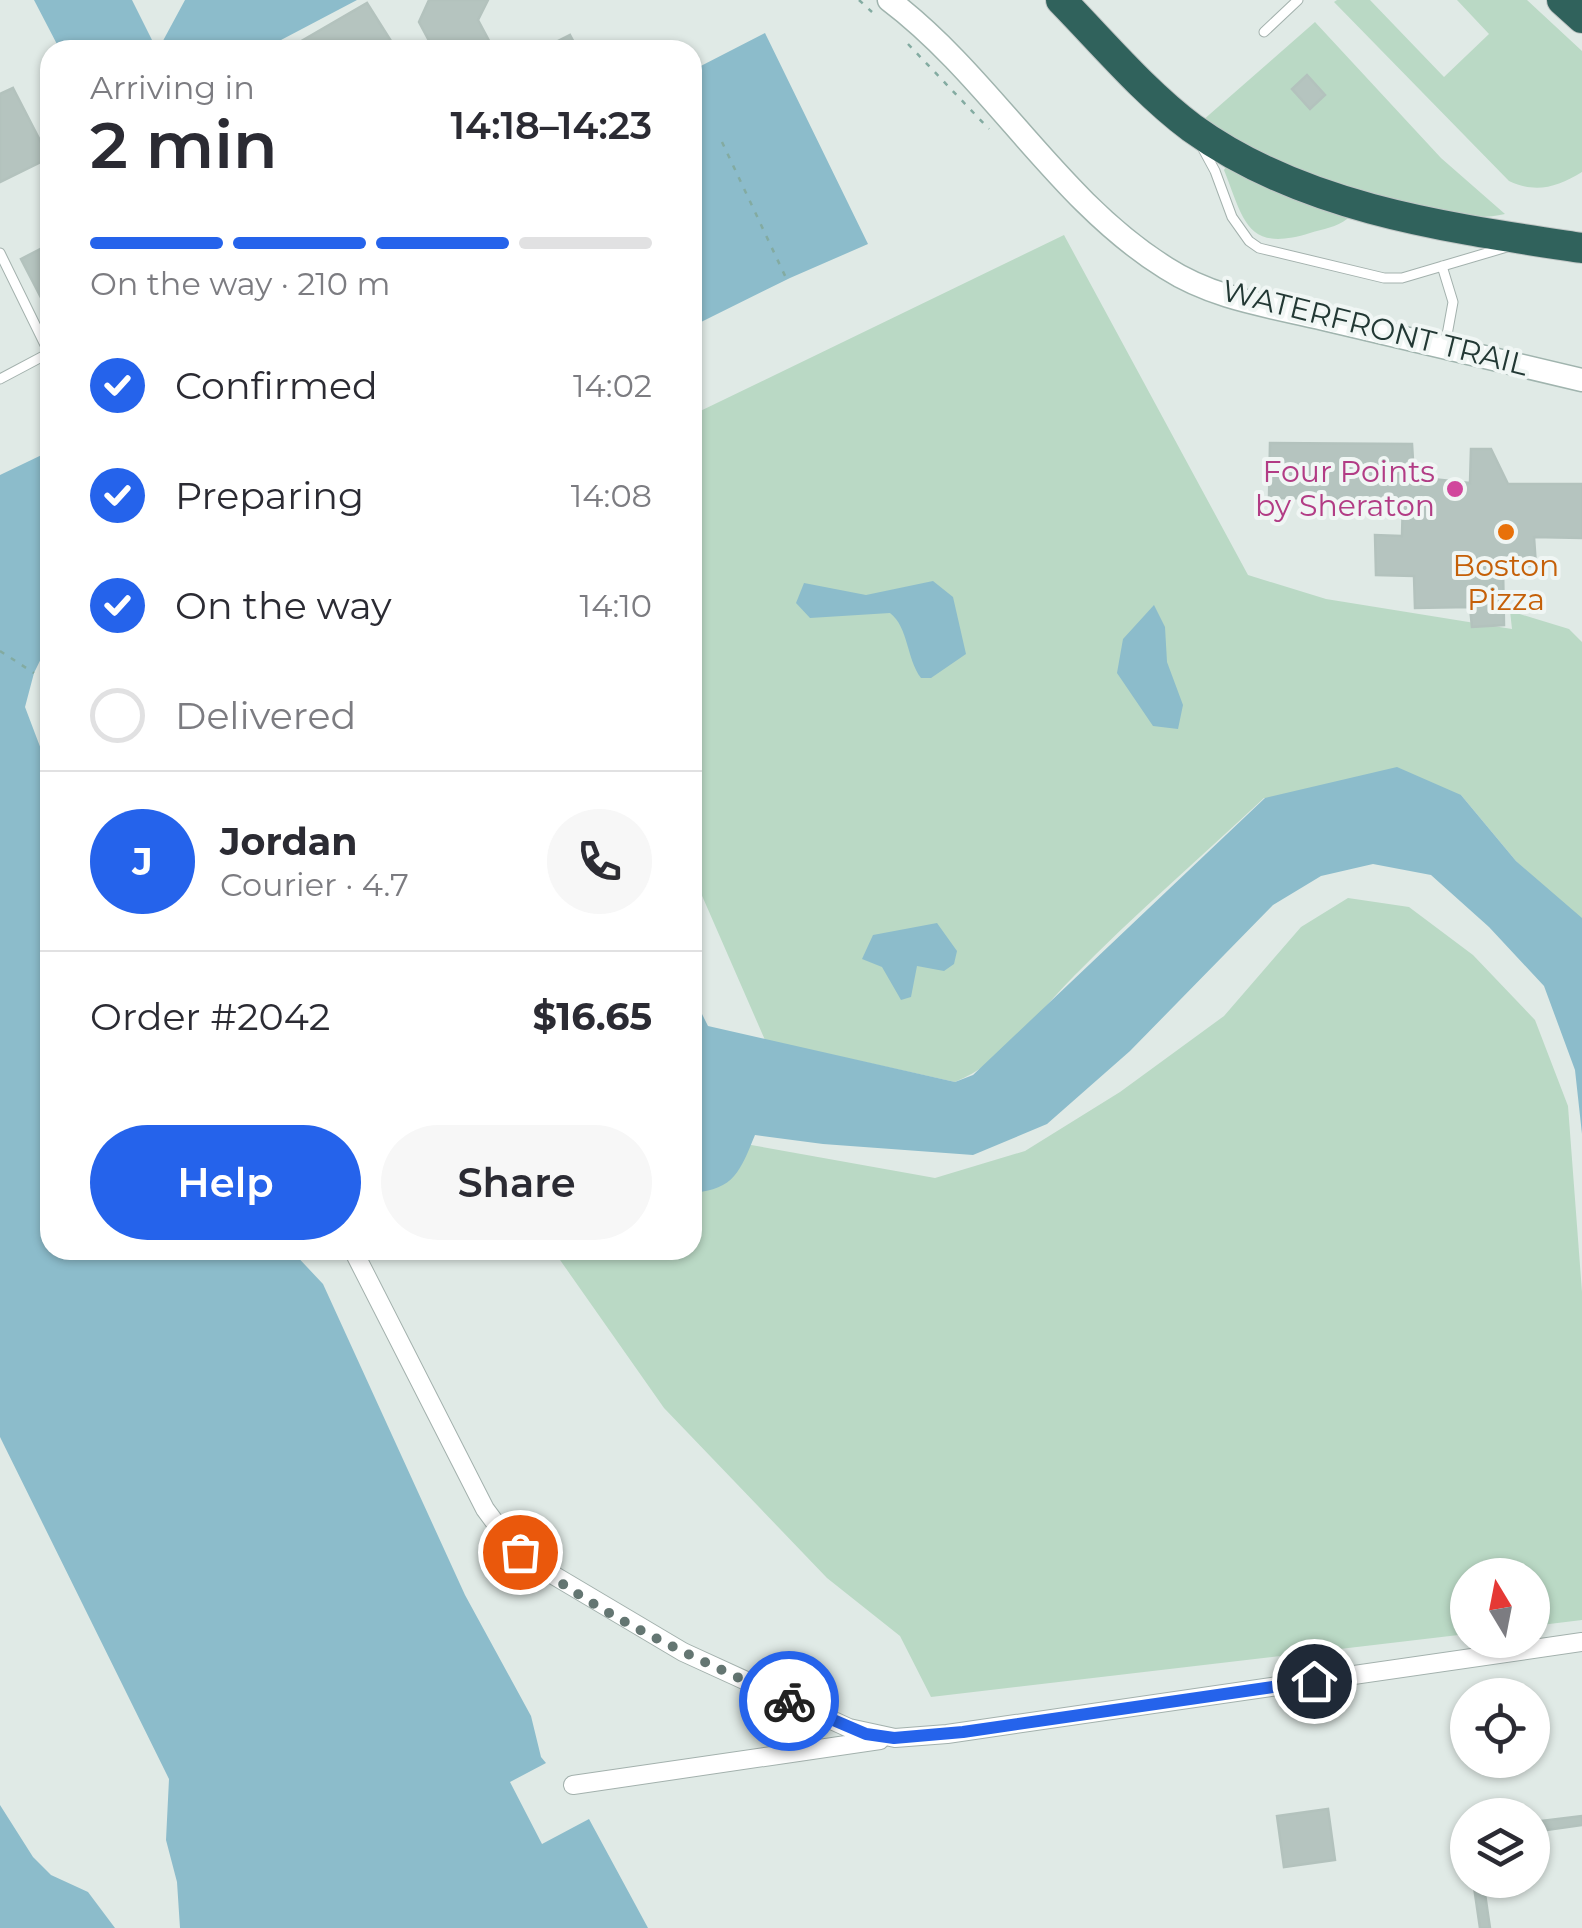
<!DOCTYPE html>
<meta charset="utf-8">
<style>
:root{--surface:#fff;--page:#f7f7f7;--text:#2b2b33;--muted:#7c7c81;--line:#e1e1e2;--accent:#2563eb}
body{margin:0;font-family:Montserrat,sans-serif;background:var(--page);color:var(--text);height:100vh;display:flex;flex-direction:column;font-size:38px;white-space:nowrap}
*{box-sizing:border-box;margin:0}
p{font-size:32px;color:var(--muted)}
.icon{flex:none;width:55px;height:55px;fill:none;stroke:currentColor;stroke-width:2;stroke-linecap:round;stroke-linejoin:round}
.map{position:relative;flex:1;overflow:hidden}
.sheet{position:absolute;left:40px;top:40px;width:662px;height:1220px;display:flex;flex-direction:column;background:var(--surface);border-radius:30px;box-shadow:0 2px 8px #0004}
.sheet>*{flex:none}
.needle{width:65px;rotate:350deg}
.controls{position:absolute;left:1450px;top:1558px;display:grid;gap:20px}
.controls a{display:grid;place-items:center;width:100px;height:100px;border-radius:50%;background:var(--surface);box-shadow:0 2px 8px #0004;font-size:50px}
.pin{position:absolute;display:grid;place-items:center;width:85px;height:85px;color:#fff;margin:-42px;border:5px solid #fff;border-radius:50%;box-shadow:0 2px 10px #0007}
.courier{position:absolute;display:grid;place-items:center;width:100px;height:100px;margin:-50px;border:8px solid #2563eb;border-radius:50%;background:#fff;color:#222;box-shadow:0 2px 12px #0007}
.summary em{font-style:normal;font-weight:600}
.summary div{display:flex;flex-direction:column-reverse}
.summary{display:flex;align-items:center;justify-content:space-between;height:170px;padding:0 50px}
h1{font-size:65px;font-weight:600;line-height:75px}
.bar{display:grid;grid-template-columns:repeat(4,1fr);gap:15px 10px;align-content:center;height:120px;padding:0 50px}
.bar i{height:12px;border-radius:8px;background:var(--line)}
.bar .selected{background:var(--accent)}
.bar p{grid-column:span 4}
.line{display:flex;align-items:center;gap:25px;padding:0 50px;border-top:2px solid var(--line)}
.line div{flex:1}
.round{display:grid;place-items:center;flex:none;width:105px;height:105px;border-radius:52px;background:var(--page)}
ol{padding:0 50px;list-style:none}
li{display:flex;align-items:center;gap:30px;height:110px}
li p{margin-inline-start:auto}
li .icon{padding:10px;border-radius:50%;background:var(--accent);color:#fff;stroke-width:4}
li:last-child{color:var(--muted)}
li i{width:55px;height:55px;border:5px solid var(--line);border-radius:50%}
.primary-button{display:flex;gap:20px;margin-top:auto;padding:20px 50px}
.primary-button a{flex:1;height:115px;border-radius:60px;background:var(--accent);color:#fff;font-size:40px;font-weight:600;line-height:115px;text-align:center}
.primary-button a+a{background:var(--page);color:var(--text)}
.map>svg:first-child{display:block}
</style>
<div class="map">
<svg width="1582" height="1928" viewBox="0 0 1582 1928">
<rect width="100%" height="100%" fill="#e0eae6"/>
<path fill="#bad9c5" d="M1337 0H1370L1444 77 1489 34 1457 0H1527L1582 51V172C1557 187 1536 194 1509 181L1334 2Z
M1315 22 1441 158 1505 214C1475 221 1450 214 1420 207 1336 188 1277 163 1202 121Z
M1227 165 1348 216 1347 219C1337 227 1323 229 1310 233 1246 253 1244 220 1224 170Z
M1064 235 1248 575 1326 599 1512 629 1510 611 1569 629 1582 642V922L1516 861 1461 795 1264 798C1201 857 1135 914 1074 976 1036 1014 1006 1061 955 1082L765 1040 693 875 692 415Z
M1348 898 1409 907 1473 955 1535 1020 1568 1106 1582 1292V1620L1533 1626 1532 1575H1468L1467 1634 931 1697 900 1636 827 1578 664 1408 553 1250H692L693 1143 723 1140 935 1178 1025 1151 1120 1092 1224 1016 1301 927Z"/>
<path fill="#8cbccb" d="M34 0H132L157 50H60Z
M185 0H357L262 50H158Z
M765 33 868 244 790 278 693 326V70Z
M50 451V640L34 673 25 707 50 773V1250H291L323 1284 465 1595 531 1716 541 1757 546 1763 510 1782 542 1844 589 1819 648 1928H180L177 1882 166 1840 169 1779 0 1437V475Z
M933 581 953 597 966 654 931 678H921C906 658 909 628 890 613L810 618 796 603 804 583 866 595Z
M1154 605 1165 627 1167 662 1183 705 1178 729 1153 726 1117 673 1123 639Z
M1397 767 1461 795 1516 861 1582 918V1134L1575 1070 1544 986 1489 927 1431 875 1373 864 1321 876 1273 905 1130 1051 1047 1124 973 1155 823 1144 755 1135C740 1171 735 1189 693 1193V996L708 1026 955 1082 973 1075 1265 798Z
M937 923 957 951 954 964 944 971 917 966 911 997 901 1000 882 967 862 959 873 935Z
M0 1805 33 1857 51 1875 88 1892 115 1928H0Z"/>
<path fill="#b5c4bf" stroke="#b3c2bd" stroke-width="2.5" d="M429 0H488L478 20 494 50H448L445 44 434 50 419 22Z
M367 3 391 41 372 50H286Z
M570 35 578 50H540Z
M1307 75 1325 95 1310 109 1292 89Z
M13 88 49 158 0 182V94Z
M50 244V315L21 259Z
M1270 443 1412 444 1414 477 1470 483 1471 449H1491L1508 484H1582V538L1534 537 1536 566H1503L1504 625 1472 627 1470 607 1415 608 1414 576 1376 575 1375 535 1402 536 1403 499 1269 498Z
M1328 1809 1335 1860 1284 1867 1277 1816Z
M1582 1816V1825L1532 1832V1822Z
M1473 1880H1483L1490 1928H1480Z"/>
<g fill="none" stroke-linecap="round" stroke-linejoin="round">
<defs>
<path id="lane" d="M1264 32 1298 0
M1202 147 1215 171 1232 217 1249 241 1259 248 1384 278H1402L1507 247
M0 253 49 353 0 379
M1442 266 1453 302 1445 346"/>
<path id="street" d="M353 1250 485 1509 508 1540 533 1563 683 1652 849 1728 895 1738 947 1734 1582 1642
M573 1785 880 1740"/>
<path id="secondary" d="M889 0C991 77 1057 200 1166 268 1214 299 1270 306 1324 319 1410 340 1496 360 1582 380"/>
<path id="highway" d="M1061 0C1103 43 1144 92 1192 128 1304 209 1449 228 1582 248
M1562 0 1582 18"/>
</defs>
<use href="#lane" stroke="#a3b1ad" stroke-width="11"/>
<use href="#street" stroke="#a3b1ad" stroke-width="20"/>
<use href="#secondary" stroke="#a0b4ae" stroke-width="25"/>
<use href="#highway" stroke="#c1c7c6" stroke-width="32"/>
<path stroke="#83aba1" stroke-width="2.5" stroke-dasharray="5 8" stroke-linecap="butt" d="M859 0 872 12
M908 44 989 129
M722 142 787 280
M692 308 700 324
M0 651 34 673"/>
<use href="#lane" stroke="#fff" stroke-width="9"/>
<use href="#street" stroke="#fff" stroke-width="18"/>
<use href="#secondary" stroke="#fff" stroke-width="22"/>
<use href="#highway" stroke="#30625c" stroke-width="30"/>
</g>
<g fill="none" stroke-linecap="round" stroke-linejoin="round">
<path stroke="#647672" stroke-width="10" stroke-dasharray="0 18" d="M520 1552C598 1617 697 1658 789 1701"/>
<path stroke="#2563eb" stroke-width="12" d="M789 1701 866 1734 894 1738 963 1732 1314 1681"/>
</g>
<circle fill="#d1479c" stroke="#f0f6f4" stroke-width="4" cx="1455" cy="489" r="10"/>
<circle fill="#e8710a" stroke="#f0f6f4" stroke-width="4" cx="1506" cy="532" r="10"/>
<g text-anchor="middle" stroke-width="8" stroke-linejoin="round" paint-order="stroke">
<g font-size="30" fill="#223834" stroke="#f0f6f4">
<text transform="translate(1375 328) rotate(14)" y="10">WATERFRONT TRAIL</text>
</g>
<g font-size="30" fill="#b23c85" stroke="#f0f6f4" text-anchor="end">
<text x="1435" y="482">Four Points<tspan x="1435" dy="34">by Sheraton</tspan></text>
</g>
<g font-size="30" fill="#c56008" stroke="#f0f6f4">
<text x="1506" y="576">Boston<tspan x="1506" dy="34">Pizza</tspan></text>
</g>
</g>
</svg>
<div class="controls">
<a><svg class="needle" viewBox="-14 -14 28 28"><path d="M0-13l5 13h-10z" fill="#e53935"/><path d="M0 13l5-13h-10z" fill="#7c7c81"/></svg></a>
<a><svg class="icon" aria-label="locate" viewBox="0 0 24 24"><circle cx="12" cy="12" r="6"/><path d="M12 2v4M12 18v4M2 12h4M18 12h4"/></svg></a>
<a><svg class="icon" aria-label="layers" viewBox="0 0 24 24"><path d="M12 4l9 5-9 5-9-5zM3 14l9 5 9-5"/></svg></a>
</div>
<div class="pin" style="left:520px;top:1552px;background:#ea580c"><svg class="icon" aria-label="bag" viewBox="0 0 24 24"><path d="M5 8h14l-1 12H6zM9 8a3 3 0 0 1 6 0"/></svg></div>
<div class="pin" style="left:1314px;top:1681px;background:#1f2937"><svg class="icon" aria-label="home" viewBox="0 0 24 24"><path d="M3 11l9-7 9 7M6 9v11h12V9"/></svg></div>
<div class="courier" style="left:789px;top:1701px"><svg class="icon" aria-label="bike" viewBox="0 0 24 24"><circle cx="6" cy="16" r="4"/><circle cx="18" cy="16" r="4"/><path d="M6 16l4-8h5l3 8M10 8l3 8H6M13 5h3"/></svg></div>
<section class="sheet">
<div class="summary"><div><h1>2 min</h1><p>Arriving in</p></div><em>14:18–14:23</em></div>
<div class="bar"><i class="selected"></i><i class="selected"></i><i class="selected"></i><i></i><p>On the way · 210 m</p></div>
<ol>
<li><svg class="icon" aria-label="check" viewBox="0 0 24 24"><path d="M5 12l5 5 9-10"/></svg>Confirmed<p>14:02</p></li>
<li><svg class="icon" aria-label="check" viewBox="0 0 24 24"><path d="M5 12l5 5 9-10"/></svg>Preparing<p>14:08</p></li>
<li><svg class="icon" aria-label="check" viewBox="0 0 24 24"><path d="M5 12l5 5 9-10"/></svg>On the way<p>14:10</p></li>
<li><i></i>Delivered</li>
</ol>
<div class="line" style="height:180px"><b class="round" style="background:var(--accent);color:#fff">J</b><div><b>Jordan</b><p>Courier · 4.7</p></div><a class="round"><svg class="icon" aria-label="phone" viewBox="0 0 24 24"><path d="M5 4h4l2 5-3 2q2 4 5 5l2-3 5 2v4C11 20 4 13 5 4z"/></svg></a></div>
<div class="line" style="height:130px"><div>Order #2042</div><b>$16.65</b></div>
<div class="primary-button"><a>Help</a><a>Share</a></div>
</section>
</div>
